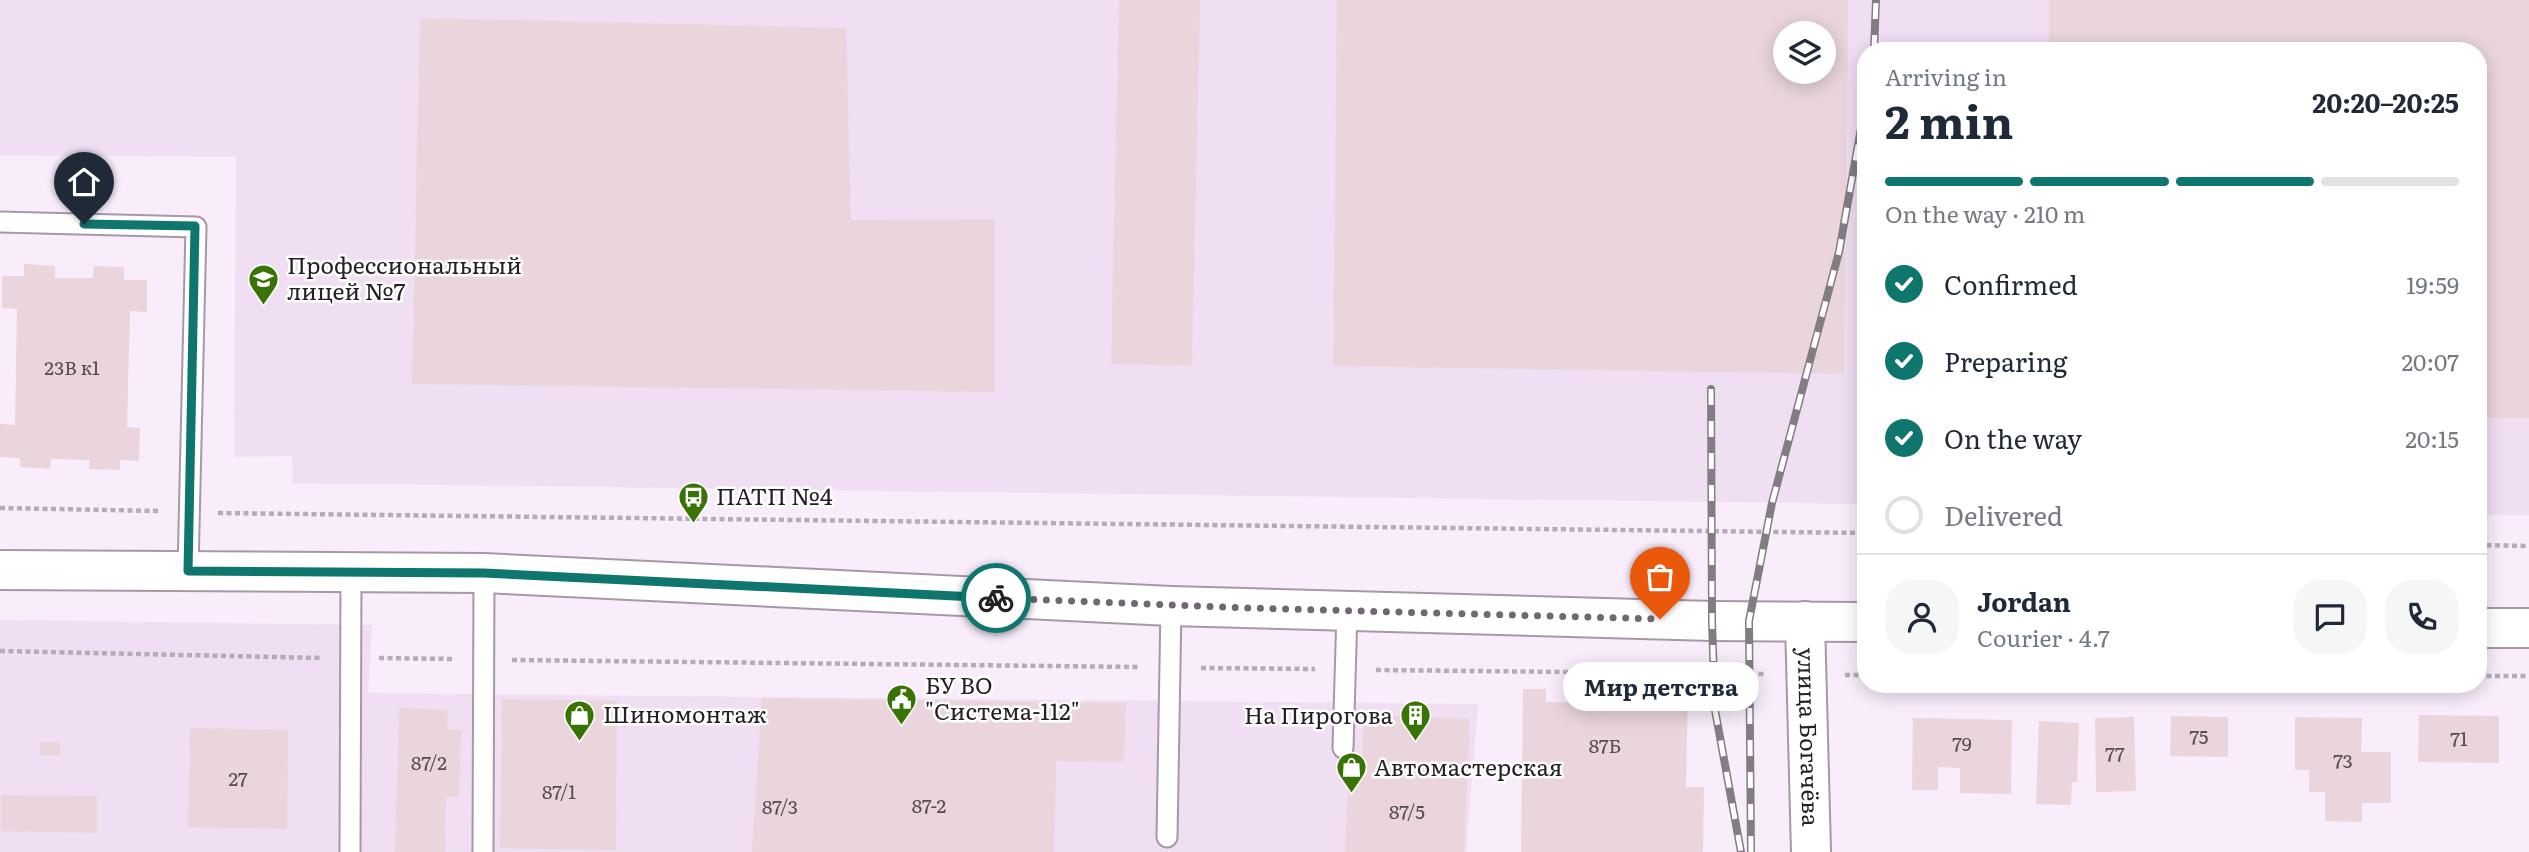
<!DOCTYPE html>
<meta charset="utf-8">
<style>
:root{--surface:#fff;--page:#f6f6f7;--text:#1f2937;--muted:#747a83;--line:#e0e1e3;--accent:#0f766e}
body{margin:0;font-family:Literata,serif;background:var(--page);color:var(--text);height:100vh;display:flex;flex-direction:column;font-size:26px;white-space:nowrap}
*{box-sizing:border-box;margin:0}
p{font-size:23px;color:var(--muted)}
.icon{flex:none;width:38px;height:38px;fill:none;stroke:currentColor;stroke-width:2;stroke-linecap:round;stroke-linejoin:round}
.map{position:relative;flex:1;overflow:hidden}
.sheet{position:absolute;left:1857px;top:42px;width:630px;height:651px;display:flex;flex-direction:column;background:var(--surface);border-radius:28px;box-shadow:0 4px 18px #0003}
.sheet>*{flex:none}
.buttons{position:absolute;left:1773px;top:21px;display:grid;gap:14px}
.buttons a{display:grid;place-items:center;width:63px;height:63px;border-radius:50%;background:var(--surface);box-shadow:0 4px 18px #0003;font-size:35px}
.pin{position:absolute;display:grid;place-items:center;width:60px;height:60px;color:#fff;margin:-72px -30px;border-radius:50% 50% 50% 0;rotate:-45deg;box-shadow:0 0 7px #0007}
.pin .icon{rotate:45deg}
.courier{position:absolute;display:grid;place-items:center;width:70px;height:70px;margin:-35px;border:5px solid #0f766e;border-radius:50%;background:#fff;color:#222;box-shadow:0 2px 9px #0007}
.bubble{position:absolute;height:49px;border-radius:24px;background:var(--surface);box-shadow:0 4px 18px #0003;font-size:23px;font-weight:700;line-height:49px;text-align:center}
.head em{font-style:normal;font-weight:700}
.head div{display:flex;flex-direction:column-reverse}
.head{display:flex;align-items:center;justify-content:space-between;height:119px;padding:0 28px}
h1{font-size:46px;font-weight:700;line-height:52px}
.bar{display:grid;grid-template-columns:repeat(4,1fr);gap:10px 7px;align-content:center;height:84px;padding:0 28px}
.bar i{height:9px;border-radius:5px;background:var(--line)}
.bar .current{background:var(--accent)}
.bar p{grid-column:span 4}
.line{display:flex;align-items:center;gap:18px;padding:0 28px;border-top:2px solid var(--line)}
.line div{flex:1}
.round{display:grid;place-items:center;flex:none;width:74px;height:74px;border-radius:28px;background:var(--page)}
ol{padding:0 28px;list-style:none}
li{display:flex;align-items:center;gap:21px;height:77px}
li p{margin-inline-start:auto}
li .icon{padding:7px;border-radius:50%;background:var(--accent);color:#fff;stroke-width:4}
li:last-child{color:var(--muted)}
li i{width:38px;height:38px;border:4px solid var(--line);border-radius:50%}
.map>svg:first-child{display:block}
</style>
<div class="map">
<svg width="2529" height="852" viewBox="0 0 2529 852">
<rect width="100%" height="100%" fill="#f9edfb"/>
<path fill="#f0def2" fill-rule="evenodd" d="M0 0H2529V515H2478V51H1866L1865 504 293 483 292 456 234 457 236 157 0 155ZM1785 33H1824V72H1785Z
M0 620 372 625 368 693 1478 704 1466 852H0Z"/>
<path fill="#e9d5db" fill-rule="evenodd" d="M1119 0H1200L1192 366 1111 364Z
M1337 0H1848L1844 374 1333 366ZM1785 33H1824V72H1785Z
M2049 0H2529V418H2478V51H2049Z
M420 18 846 28 851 220 995 219V392L412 384Z
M24 264 55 266V278H93L94 266 124 267V280H147V312L130 311 127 427 140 428 139 461 120 460V470L89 469V460L51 459 50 469 20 467V458L0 457V424L15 425 17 309 2 308V276H24Z
M1589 686 1624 687V703L1664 704V689H1688L1686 787H1704L1703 852H1521L1523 689H1546V702L1588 703Z
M762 698 1126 703 1124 762 1056 761 1054 852H752Z
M502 699 617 701 616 850 500 848Z
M399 708 448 710 447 729 461 730 459 797H446L445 852H395Z
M1364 714 1470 719 1464 852H1345L1349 766 1362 767Z
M2419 715 2499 716V763L2418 762Z
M2171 716 2228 717V757L2170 756Z
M2134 717 2136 791 2096 792 2095 718Z
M2295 717 2362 718 2361 752H2391V803H2362V822L2325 821V792H2309V770H2295Z
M1913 718 2012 720 2011 794 1960 793V768L1938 767V790H1912Z
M2039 721 2079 723 2077 782H2072L2071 805 2036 804Z
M190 728 288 730 287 829 188 827Z
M40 742H60V755H40Z
M1 795 97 796V833L1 831Z"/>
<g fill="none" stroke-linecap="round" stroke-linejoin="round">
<defs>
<path id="lane" d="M0 222 196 227 188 571
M1343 748 1347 611
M1167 837 1171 606
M350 852 351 572
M483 852 484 573"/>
<g id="street">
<path id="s1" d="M1805 621 1811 852"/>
</g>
<path id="secondary" d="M0 570 484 573 1171 606 1712 621 1866 622
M2478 628H2529"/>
</defs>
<use href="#lane" stroke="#a599a6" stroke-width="23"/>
<use href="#street" stroke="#a599a6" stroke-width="42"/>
<use href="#secondary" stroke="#a599a6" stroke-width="42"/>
<path stroke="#b5abb6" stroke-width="4.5" stroke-dasharray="5 3.5" stroke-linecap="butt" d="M0 508 160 511
M218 513 1866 533
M2478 545 2529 546
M0 651 321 658
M379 658 454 659
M512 660 1140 667
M1201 668 1315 669
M1376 670 1766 674
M1845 675H1866
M2478 676H2529"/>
<use href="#lane" stroke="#fff" stroke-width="19"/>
<use href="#street" stroke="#fff" stroke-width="38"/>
<use href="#secondary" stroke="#fff" stroke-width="38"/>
<defs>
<path id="rail" d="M1874 51 1876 0
M1711 389 1712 621 1715 710 1741 852
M1751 852 1749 621 1772 503 1839 252 1866 100"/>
</defs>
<use href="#rail" stroke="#837c85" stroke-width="8"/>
<use href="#rail" stroke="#fff" stroke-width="5" stroke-dasharray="16" stroke-linecap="butt"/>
</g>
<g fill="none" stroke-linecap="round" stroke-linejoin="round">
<path stroke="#6f6870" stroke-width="7" stroke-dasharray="0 12.6" d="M996 598 1247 608 1660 619"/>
<path stroke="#0f766e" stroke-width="9" d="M84 224 195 226 188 571 484 573 996 598"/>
</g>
<defs>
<symbol id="university-pin" viewBox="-11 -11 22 30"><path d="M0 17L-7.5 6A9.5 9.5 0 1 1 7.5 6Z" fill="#397305" stroke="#fff"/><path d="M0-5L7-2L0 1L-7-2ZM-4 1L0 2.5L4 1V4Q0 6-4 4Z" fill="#fff"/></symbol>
<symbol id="bus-pin" viewBox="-11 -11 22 30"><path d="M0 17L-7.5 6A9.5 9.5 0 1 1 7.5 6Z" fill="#397305" stroke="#fff"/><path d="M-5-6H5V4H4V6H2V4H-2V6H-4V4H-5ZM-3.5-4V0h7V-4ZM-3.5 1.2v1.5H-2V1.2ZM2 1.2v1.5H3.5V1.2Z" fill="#fff"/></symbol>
<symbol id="civic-pin" viewBox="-11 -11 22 30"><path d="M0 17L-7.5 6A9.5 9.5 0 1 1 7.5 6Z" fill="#397305" stroke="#fff"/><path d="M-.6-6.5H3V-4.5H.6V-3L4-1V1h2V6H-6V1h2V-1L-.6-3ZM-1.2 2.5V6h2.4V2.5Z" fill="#fff"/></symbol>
<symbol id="shop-pin" viewBox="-11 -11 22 30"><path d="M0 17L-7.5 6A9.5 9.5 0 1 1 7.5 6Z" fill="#397305" stroke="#fff"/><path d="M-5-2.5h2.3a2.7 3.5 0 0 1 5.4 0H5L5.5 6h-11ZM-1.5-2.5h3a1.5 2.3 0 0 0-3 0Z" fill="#fff"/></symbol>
<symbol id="building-pin" viewBox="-11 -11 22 30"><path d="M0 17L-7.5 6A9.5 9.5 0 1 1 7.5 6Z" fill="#397305" stroke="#fff"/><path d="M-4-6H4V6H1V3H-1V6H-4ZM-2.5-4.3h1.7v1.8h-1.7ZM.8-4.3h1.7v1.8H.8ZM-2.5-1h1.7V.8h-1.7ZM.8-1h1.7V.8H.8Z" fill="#fff"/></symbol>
</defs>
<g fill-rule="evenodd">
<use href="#university-pin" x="246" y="262" width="35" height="47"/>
<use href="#bus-pin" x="676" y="480" width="35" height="47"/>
<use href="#civic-pin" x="884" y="682" width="35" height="47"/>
<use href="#shop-pin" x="562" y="698" width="35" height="47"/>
<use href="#building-pin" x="1398" y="698" width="35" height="47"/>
<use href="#shop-pin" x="1334" y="750" width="35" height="47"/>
</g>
<g text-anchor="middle" stroke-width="5" stroke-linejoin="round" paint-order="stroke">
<g font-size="19" fill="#554d52">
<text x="72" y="375">23В к1</text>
<text x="2199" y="744">75</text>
<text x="2459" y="746">71</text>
<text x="1962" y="751">79</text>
<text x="1605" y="753">87Б</text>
<text x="2115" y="761">77</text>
<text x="2343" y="768">73</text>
<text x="429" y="770">87/2</text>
<text x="238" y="786">27</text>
<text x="559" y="799">87/1</text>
<text x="929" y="813">87-2</text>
<text x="780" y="814">87/3</text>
<text x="1407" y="819">87/5</text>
</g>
<g font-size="23" fill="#242025" stroke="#fff" text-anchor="start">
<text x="287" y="274">Профессиональный<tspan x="287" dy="26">лицей №7</tspan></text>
<text x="716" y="505">ПАТП №4</text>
<text x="925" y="694">БУ ВО<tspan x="925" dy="26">"Система-112"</tspan></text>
<text x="603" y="723">Шиномонтаж</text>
<text x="1393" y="724" text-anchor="end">На Пирогова</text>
<text x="1374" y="776">Автомастерская</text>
</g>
<g font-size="23" fill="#242025" stroke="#fff">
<text dy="8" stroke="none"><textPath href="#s1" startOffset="116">улица Богачёва</textPath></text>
</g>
</g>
</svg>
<div class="buttons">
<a><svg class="icon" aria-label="layers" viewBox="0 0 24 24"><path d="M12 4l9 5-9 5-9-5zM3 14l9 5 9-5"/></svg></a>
</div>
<div class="pin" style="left:1660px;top:619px;background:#ea580c"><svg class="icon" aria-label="bag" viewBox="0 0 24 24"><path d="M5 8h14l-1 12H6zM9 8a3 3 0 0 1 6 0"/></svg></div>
<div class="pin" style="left:84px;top:224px;background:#1f2937"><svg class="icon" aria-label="home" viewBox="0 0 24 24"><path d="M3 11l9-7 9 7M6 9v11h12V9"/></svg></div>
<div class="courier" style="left:996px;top:598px"><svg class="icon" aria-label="bike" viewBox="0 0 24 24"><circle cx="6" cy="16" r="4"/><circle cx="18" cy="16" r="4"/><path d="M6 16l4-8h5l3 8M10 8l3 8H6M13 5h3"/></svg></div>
<div class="bubble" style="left:1563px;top:662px;width:196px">Мир детства</div>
<section class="sheet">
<div class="head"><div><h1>2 min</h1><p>Arriving in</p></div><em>20:20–20:25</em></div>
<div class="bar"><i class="current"></i><i class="current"></i><i class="current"></i><i></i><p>On the way · 210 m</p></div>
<ol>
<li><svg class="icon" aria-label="check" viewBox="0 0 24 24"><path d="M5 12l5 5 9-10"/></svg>Confirmed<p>19:59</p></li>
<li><svg class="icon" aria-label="check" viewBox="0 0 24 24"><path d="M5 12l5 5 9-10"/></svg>Preparing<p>20:07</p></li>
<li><svg class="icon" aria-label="check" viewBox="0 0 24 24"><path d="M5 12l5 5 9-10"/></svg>On the way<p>20:15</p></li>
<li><i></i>Delivered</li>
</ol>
<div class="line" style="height:126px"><a class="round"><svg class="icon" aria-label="person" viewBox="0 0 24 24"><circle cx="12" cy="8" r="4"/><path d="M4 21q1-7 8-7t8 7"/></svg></a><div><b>Jordan</b><p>Courier · 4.7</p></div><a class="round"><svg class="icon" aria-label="chat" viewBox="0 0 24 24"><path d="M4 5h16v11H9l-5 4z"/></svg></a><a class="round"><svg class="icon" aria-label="phone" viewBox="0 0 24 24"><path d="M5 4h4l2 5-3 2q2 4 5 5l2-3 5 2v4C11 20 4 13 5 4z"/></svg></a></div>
</section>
</div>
